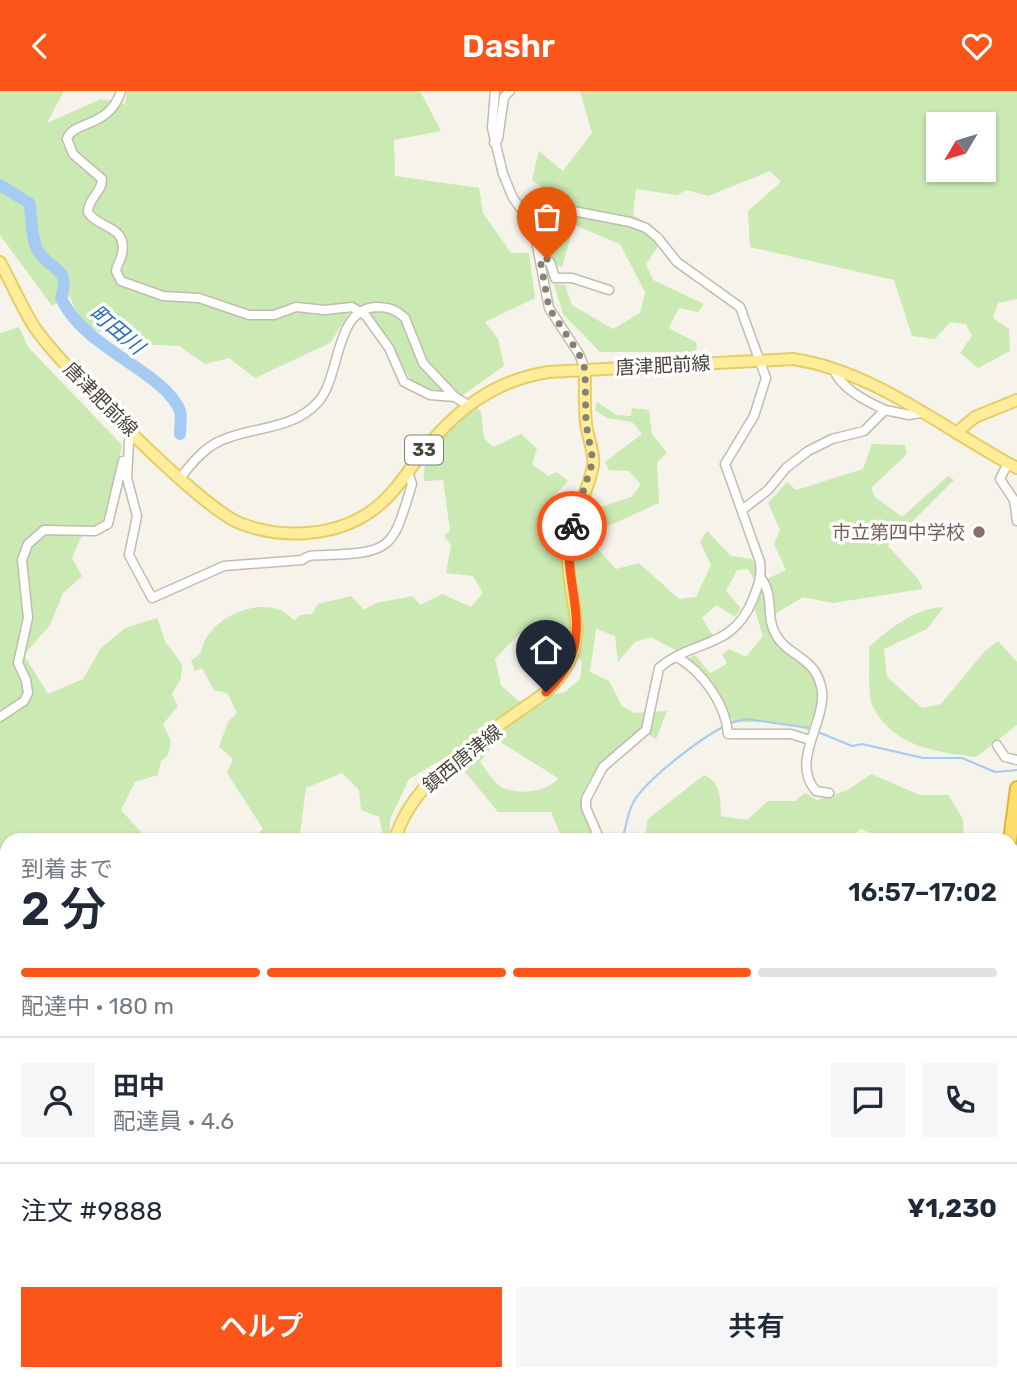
<!DOCTYPE html>
<html lang="ja">
<meta charset="utf-8">
<style>
:root{--surface:#fff;--page:#f6f6f7;--text:#1f2937;--muted:#747a83;--line:#e0e1e3;--accent:#fc551a}
body{margin:0;font-family:Rubik,"Noto Sans JP",sans-serif;background:var(--page);color:var(--text);height:100vh;display:flex;flex-direction:column;font-size:26px;white-space:nowrap}
*{box-sizing:border-box;margin:0}
p{font-size:23px;color:var(--muted)}
.icon{flex:none;width:38px;height:38px;fill:none;stroke:currentColor;stroke-width:2;stroke-linecap:round;stroke-linejoin:round}
.map{position:relative;flex:1;overflow:hidden}
.side{position:absolute;left:0px;top:742px;width:1018px;height:548px;display:flex;flex-direction:column;background:var(--surface);border-radius:21px 21px 0 0;box-shadow:0 2px 5px #0004}
.side>*{flex:none}
.needle{width:46px;rotate:232deg}
.buttons{position:absolute;left:926px;top:21px;display:grid;gap:14px}
.buttons a{display:grid;place-items:center;width:70px;height:70px;border-radius:0px;background:var(--surface);box-shadow:0 2px 5px #0004;font-size:35px}
.pin{position:absolute;display:grid;place-items:center;width:60px;height:60px;color:#fff;margin:-72px -30px;border-radius:50% 50% 50% 0;rotate:-45deg;box-shadow:0 0 7px #0007}
.pin .icon{rotate:45deg}
.courier{position:absolute;display:grid;place-items:center;width:70px;height:70px;margin:-35px;border:5px solid #fc551a;border-radius:50%;background:#fff;color:#222;box-shadow:0 2px 9px #0007}
.overview em{font-style:normal;font-weight:600}
.overview div{display:flex;flex-direction:column-reverse}
.overview{display:flex;align-items:center;justify-content:space-between;height:119px;padding:0 21px}
h1{font-size:46px;font-weight:600;line-height:52px}
.bar{display:grid;grid-template-columns:repeat(4,1fr);gap:10px 7px;align-content:center;height:84px;padding:0 21px}
.bar i{height:9px;border-radius:5px;background:var(--line)}
.bar .active{background:var(--accent)}
.bar p{grid-column:span 4}
.line{display:flex;align-items:center;gap:18px;padding:0 21px;border-top:2px solid var(--line)}
.line div{flex:1}
.round{display:grid;place-items:center;flex:none;width:74px;height:74px;border-radius:0px;background:var(--page)}
.cta{display:flex;gap:14px;margin-top:auto;padding:14px 21px}
.cta a{flex:1;height:80px;border-radius:0px;background:var(--accent);color:#fff;font-size:28px;font-weight:600;line-height:80px;text-align:center}
.cta a+a{background:var(--page);color:var(--text)}
header{display:flex;justify-content:space-between;align-items:center;height:91px;padding:0 21px;background:var(--accent);color:#fff;font-size:32px;font-weight:600}
.map>svg:first-child{display:block}
</style>
<header><svg class="icon" aria-label="back" viewBox="0 0 24 24"><path d="M15 5l-7 7 7 7"/></svg>Dashr<svg class="icon" aria-label="heart" viewBox="0 0 24 24"><path d="M12 20l-8-8c-3-5 5-10 8-4 3-6 11-1 8 4z"/></svg></header>
<div class="map">
<svg width="1017" height="1289" viewBox="0 0 1017 1289">
<rect width="100%" height="100%" fill="#f5f3ea"/>
<path fill="#cbe9b3" fill-rule="evenodd" d="M0 0H64L47 32 101 8 125 13 127 0H420L441 40 394 49 395 85 479 97 483 122 511 162H529L535 207 485 231 498 248 504 275 463 304 414 295 384 241 350 221 330 252 255 287 229 267 205 273 179 255 133 253 81 234 70 205 52 215 0 144Z
M580 0H1017V208L998 212 993 227 1009 238 1010 260 978 277 960 262 972 245 966 233 950 231 935 248 912 245 894 189 750 156 748 120 781 91 770 80 708 105 687 99 677 104 636 98 633 124 647 132 659 154 646 173 653 189 704 213 698 221 679 217 669 237 697 252 696 261H600L563 223 554 193 565 194 572 214 613 238 640 222 645 201 620 153 574 134 562 176 548 173 543 145 563 142 567 117 532 89 539 60 563 80 592 42ZM938 33H984V79H938Z
M19 236 28 256 122 354 107 429 97 436 85 437 72 467 82 485 63 502 50 534 24 564 48 603 83 588 101 557 125 537 157 527 165 550 182 573 181 587 172 603 178 615 163 633 171 650 168 664 161 670 158 684 135 691 121 719 148 749H7V756L0 758V242Z
M597 311 617 324 631 325 632 317 649 319 652 343 667 362 657 371 659 412 606 436 597 457 616 478 639 472 679 508 696 506 711 474 700 451 707 440 731 465 752 468 763 490 786 479 774 453 780 439 768 412 787 391 796 399 863 378 872 353 905 354 907 363 871 397 875 406 902 426 948 385 954 389 888 455 918 488 923 498 833 512 803 506 767 528 773 547 804 571 818 594 817 616 808 639 777 631H734L688 568 695 564 710 582 727 573 722 563 729 558 746 566 763 545 755 519 759 497 748 478 737 479 726 500 741 517 735 526 716 514 702 527 713 545 677 560 651 546 635 551 618 571 615 545 596 538 590 581 609 590 622 615 634 622 667 620 656 648 641 639C621 654 579 686 583 714 585 728 595 735 596 749H563L551 721H498L463 678 475 660 468 653 409 688 390 728V749H384L379 726 361 719 359 699 342 682 306 697 299 749H252L263 738 227 682 233 668 219 656 228 631 237 622 227 602 214 599 202 577 195 580 191 570 201 562C206 524 271 499 294 530L300 524 312 523 318 513 351 505 364 519 376 512 413 505 420 514 442 503 471 516 483 502 473 485 446 482 451 454 444 445 450 439 443 389 424 390C420 359 455 335 476 316L481 321 484 347 493 356 521 343 537 358 532 373 548 385 557 381 568 390 551 408 558 437 571 439 586 408 601 416 631 406 641 394 629 380 609 379 605 371 642 343 632 331 607 327 595 319ZM540 542 582 570 580 588 565 601 518 610 501 594 495 568 518 544ZM497 649 558 687V688C546 701 520 704 503 697 494 693 486 678 480 671Z
M944 516 927 538 884 558 887 586 922 617 941 613 985 560 998 550 1017 571V634L976 666C936 661 894 656 873 616 867 606 870 570 869 556 890 537 915 517 944 516Z
M871 683 920 704H948L963 728 964 749H889L861 738 846 749H644L648 728 704 684C722 692 720 708 721 725L747 729 768 710H795L805 702 817 709 848 699Z
M7 808V856L0 860V810Z
M1012 877H1017V1006L1012 1002Z
M1017 1253V1289H920L927 1283H1012V1258Z
M299 1283H486L487 1289H296Z
M623 1283H739L734 1289H632Z"/>
<g fill="none" stroke-linecap="round" stroke-linejoin="round">
<path stroke="#a6cbf2" stroke-width="2" d="M730 632 746 628 810 637
M818 641 852 655 862 653 923 667H962L995 681 1017 679
M622 749C626 737 627 723 633 712 645 689 701 647 725 635
M831 1283 832 1289"/>
<path stroke="#a6cbf2" stroke-width="12" d="M0 94 29 112C33 126 30 149 39 161 52 181 71 176 61 207 84 258 164 280 180 320 182 326 180 336 180 343"/>
<path stroke="#d3d0c6" stroke-width="8" stroke-dasharray="8 4" stroke-linecap="butt" d="M1012 798 1017 795"/>
<defs>
<path id="minor" d="M121 0C109 38 73 29 67 48L73 63 102 88C102 102 88 107 88 121 98 138 128 134 122 163 121 169 117 173 116 180L121 190 163 205 199 207 249 224H274L296 216 325 219 352 216 366 225 389 257 404 291 430 304 455 306
M495 0 492 37 503 83 513 107 533 134 549 217 579 263 585 278
M494 52 498 48 504 6 510 0
M523 119 529 116 573 120 630 131 646 137 658 147 677 171 740 216 766 287 754 325 725 373 760 471C762 486 758 495 753 508 732 560 694 547 659 577L646 639 603 676 586 708V717L600 749
M540 168 550 171 555 187H572L609 199
M833 277C841 298 866 310 885 319
M129 351 127 387 137 425 129 464 152 507 224 475 302 469C312 462 316 465 327 464 394 462 393 455 412 393L408 381
M1008 372 1000 388 1014 409 1017 430
M181 386C191 373 204 357 220 350 252 335 292 340 318 311 341 286 334 218 376 216 389 216 396 219 405 227L423 272 455 306 468 314
M742 419 768 399 786 377 808 360 832 348 864 340 885 319 909 324 920 322
M761 487C775 506 765 526 776 544 789 567 818 566 822 601 825 633 790 671 816 700L829 702
M677 566C703 581 726 614 728 643H791L810 649
M0 626 24 610 28 602 26 589 18 572 28 527 22 469 28 453 44 439 95 440 108 433 123 370
M997 654 1005 666 1017 669
M1012 863 1017 864
M0 1049 7 1064
M1012 1099 1017 1101
M1012 1204 1017 1198
M0 1270 7 1267
M106 1283 109 1289
M223 1283 229 1287 232 1283
M805 1283 813 1289
M722 1289 726 1283"/>
<path id="major" d="M0 171C12 193 22 217 35 237 61 275 203 420 242 433 282 448 334 446 370 421 391 407 404 386 419 366 453 321 492 290 548 281L793 268C874 280 945 339 1017 377
M956 342 975 326 1017 309
M395 749C412 684 494 640 546 601 600 548 565 518 568 456 570 427 589 402 593 374 595 360 587 346 586 332 584 314 585 296 585 278
M0 1036 7 1030"/>
<path id="highway" d="M1010 749 1017 697
M1012 765 1017 787"/>
</defs>
<use href="#minor" stroke="#c1bcac" stroke-width="11"/>
<use href="#major" stroke="#e6cd67" stroke-width="14"/>
<use href="#highway" stroke="#e0b439" stroke-width="16"/>
<use href="#minor" stroke="#fff" stroke-width="8"/>
<use href="#major" stroke="#ffed99" stroke-width="10"/>
<use href="#highway" stroke="#ffde6b" stroke-width="12"/>
</g>
<g fill="none" stroke-linecap="round" stroke-linejoin="round">
<path stroke="#858176" stroke-width="7" stroke-dasharray="0 12.6" d="M547 168H540L549 217 579 263 585 278 586 333 593 370 572 435"/>
<path stroke="#fc551a" stroke-width="9" d="M546 601C587 561 577 531 570 479 569 464 567 450 572 435"/>
</g>
<circle fill="#8d6e63" stroke="#fff" stroke-width="2.5" cx="979" cy="441" r="7"/>
<g text-anchor="middle" stroke-width="7" stroke-linejoin="round" paint-order="stroke">
<rect fill="#fff" stroke="#807c74" stroke-width="2" x="405" y="344.5" width="38" height="29" rx="5"/>
<g font-size="18" font-weight="bold" fill="#494438">
<text x="424" y="365">33</text>
</g>
<g font-size="19" fill="#494438" stroke="#fff">
<text transform="translate(663 274) rotate(-3)" y="7">唐津肥前線</text>
<text transform="translate(101 308) rotate(45)" y="7">唐津肥前線</text>
<text transform="translate(462 667) rotate(-39)" y="7">鎮西唐津線</text>
</g>
<g font-size="19" fill="#785e54" stroke="#fff" text-anchor="end">
<text x="965" y="448">市立第四中学校</text>
</g>
<g font-size="21" font-style="italic" fill="#2e6fb7" stroke="#fff">
<text transform="translate(117 239) rotate(40)" y="7">町田川</text>
</g>
</g>
</svg>
<div class="buttons">
<a><svg class="needle" viewBox="-14 -14 28 28"><path d="M0-13l5 13h-10z" fill="#e53935"/><path d="M0 13l5-13h-10z" fill="#747a83"/></svg></a>
</div>
<div class="pin" style="left:547px;top:168px;background:#ea580c"><svg class="icon" aria-label="bag" viewBox="0 0 24 24"><path d="M5 8h14l-1 12H6zM9 8a3 3 0 0 1 6 0"/></svg></div>
<div class="pin" style="left:546px;top:601px;background:#1f2937"><svg class="icon" aria-label="home" viewBox="0 0 24 24"><path d="M3 11l9-7 9 7M6 9v11h12V9"/></svg></div>
<div class="courier" style="left:572px;top:435px"><svg class="icon" aria-label="bike" viewBox="0 0 24 24"><circle cx="6" cy="16" r="4"/><circle cx="18" cy="16" r="4"/><path d="M6 16l4-8h5l3 8M10 8l3 8H6M13 5h3"/></svg></div>
<section class="side">
<div class="overview"><div><h1>2 分</h1><p>到着まで</p></div><em>16:57–17:02</em></div>
<div class="bar"><i class="active"></i><i class="active"></i><i class="active"></i><i></i><p>配達中 · 180 m</p></div>
<div class="line" style="height:126px"><a class="round"><svg class="icon" aria-label="person" viewBox="0 0 24 24"><circle cx="12" cy="8" r="4"/><path d="M4 21q1-7 8-7t8 7"/></svg></a><div><b>田中</b><p>配達員 · 4.6</p></div><a class="round"><svg class="icon" aria-label="chat" viewBox="0 0 24 24"><path d="M4 5h16v11H9l-5 4z"/></svg></a><a class="round"><svg class="icon" aria-label="phone" viewBox="0 0 24 24"><path d="M5 4h4l2 5-3 2q2 4 5 5l2-3 5 2v4C11 20 4 13 5 4z"/></svg></a></div>
<div class="line" style="height:91px"><div>注文 #9888</div><b>¥1,230</b></div>
<div class="cta"><a>ヘルプ</a><a>共有</a></div>
</section>
</div>
